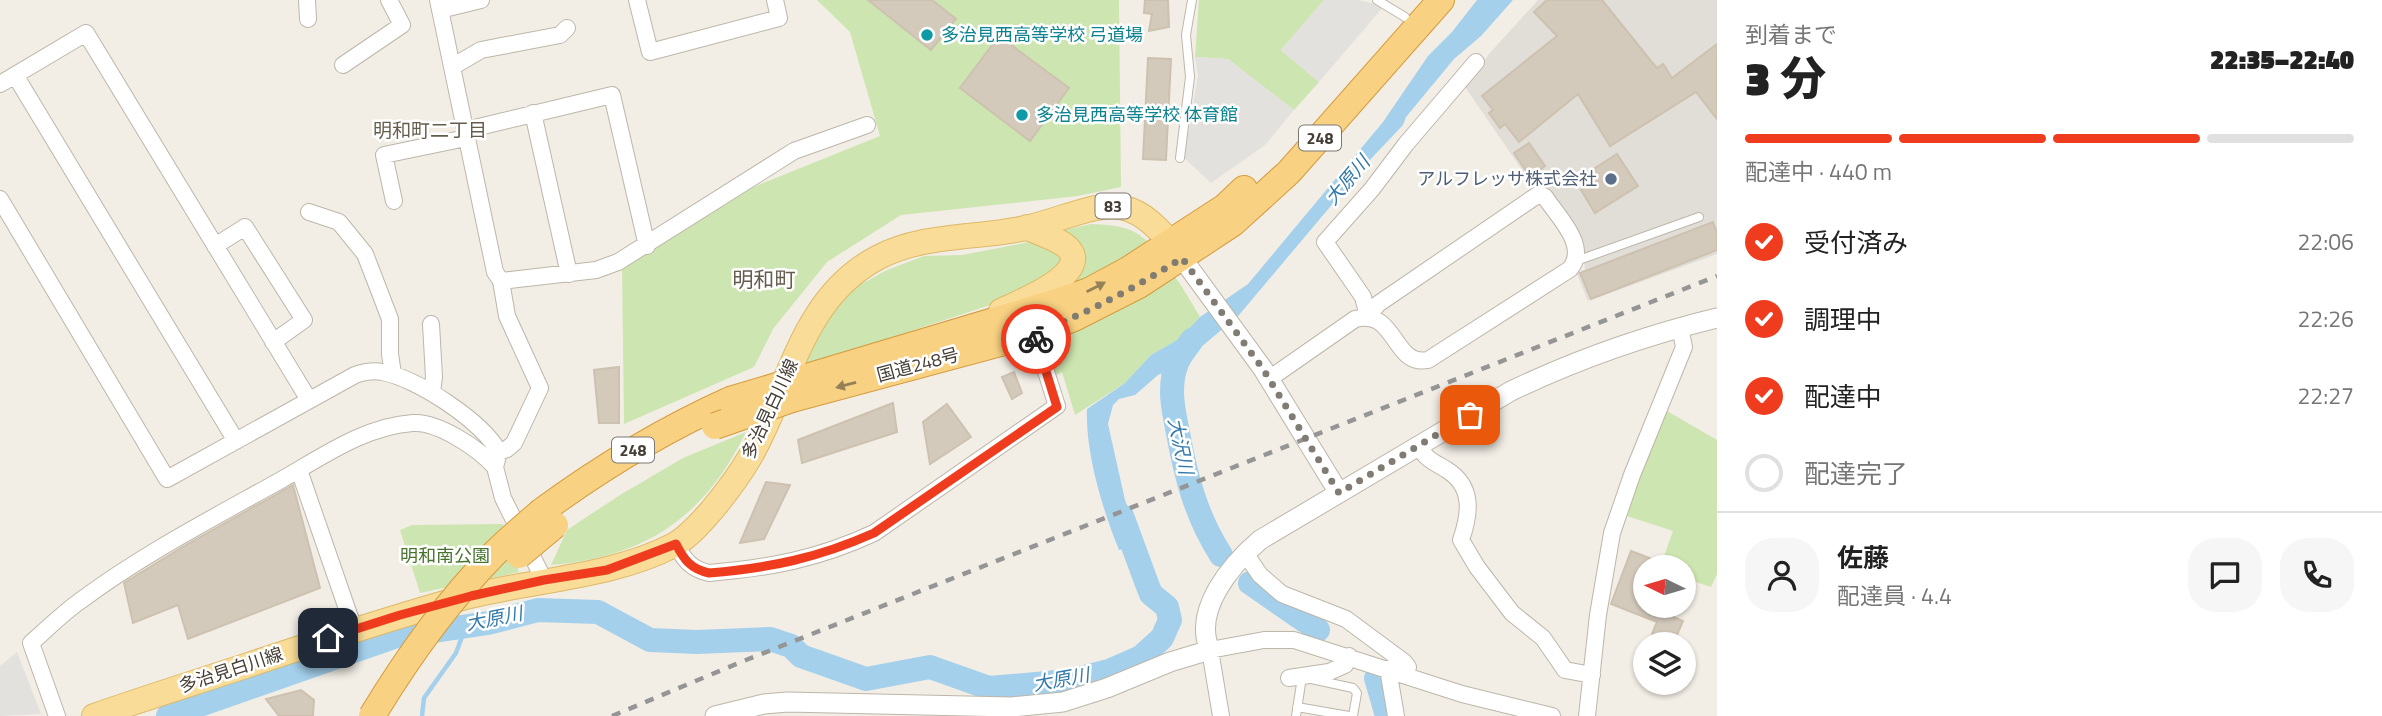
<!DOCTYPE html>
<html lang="ja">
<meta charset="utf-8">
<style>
:root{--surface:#fff;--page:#f6f6f6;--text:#222;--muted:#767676;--line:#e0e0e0;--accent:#ef3c1f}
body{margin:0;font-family:"Titillium Web","Noto Sans JP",sans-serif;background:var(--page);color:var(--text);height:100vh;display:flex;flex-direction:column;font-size:26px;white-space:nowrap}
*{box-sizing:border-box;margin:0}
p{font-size:23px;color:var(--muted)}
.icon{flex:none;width:38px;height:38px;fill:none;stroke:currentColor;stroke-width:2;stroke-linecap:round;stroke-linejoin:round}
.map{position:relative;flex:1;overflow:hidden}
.panel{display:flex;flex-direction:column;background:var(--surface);width:665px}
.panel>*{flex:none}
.needle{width:46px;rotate:275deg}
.tools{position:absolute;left:1633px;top:555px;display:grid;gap:14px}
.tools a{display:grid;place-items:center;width:63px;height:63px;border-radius:50%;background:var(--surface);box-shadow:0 2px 5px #0004;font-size:35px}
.pin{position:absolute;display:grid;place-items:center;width:60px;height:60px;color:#fff;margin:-30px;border-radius:14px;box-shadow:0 4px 10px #0006}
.courier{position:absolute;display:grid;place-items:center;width:70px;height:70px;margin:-35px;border:5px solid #ef3c1f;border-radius:50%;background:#fff;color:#222;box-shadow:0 2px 9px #0007}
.head em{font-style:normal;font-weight:800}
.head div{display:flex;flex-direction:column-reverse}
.head{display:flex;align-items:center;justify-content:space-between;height:119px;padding:0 28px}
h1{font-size:46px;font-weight:800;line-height:52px}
.bar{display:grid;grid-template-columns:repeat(4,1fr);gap:10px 7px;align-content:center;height:84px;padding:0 28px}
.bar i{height:9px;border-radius:5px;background:var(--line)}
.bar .active{background:var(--accent)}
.bar p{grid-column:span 4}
.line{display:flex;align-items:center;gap:18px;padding:0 28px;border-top:2px solid var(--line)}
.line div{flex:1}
.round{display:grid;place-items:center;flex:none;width:74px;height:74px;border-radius:28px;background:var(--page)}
ol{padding:0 28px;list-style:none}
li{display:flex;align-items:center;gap:21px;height:77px}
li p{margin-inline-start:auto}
li .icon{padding:7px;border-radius:50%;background:var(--accent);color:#fff;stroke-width:4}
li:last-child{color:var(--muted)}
li i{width:38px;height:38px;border:4px solid var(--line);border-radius:50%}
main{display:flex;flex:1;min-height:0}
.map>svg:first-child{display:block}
</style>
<main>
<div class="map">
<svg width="1717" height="716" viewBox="0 0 1717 716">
<rect width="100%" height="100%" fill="#f2eee6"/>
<path fill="#e1ddd7" d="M1538 0H1717V254L1588 301 1577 274 1585 269 1582 243 1542 180 1533 186 1465 87 1489 54Z"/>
<path fill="#cde5b0" d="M817 0H1119L1121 187 1078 196 901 215 827 262 773 329 754 367 624 424 622 268 741 192 880 136 850 32Z
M1199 0H1324L1281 50 1319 82 1294 110 1228 59 1195 57Z
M1091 224C1107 225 1124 225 1138 234 1158 246 1188 296 1200 317L1179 339 1151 355 1125 383 1075 415 1062 372 1053 377 1024 294 834 356 805 363 815 336 850 290 887 270 924 256 962 255 1029 242 1061 231Z
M1667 411 1717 440V574L1711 587 1684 578V567H1660L1673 531 1624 515Z
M746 432C704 518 645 557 551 565L567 530 620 495 683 458Z
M503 524 519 572 420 593 400 530 412 525Z"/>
<path fill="#e3e1de" d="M1324 0H1358L1384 6 1319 82 1281 50Z
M1195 57 1228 59 1294 110 1265 145 1211 183 1184 158 1198 75Z
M17 652 41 714 0 716V666Z"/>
<path fill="#a4d0ec" d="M1477 0H1513L1481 36 1454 59 1406 117 1403 125 1367 163 1239 315 1180 365 1158 375 1135 395 1119 399 1113 405 1108 424 1125 500 1139 543 1119 550C1103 511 1085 452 1087 409L1125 383 1151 355 1179 339 1200 317 1248 284 1383 122 1428 56 1452 32Z"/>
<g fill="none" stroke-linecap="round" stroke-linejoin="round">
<path stroke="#a4d0ec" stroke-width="4.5" d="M422 716 424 698 456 653 466 626"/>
<path stroke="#a4d0ec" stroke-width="24" d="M1192 340C1187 347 1180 355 1177 363 1168 386 1173 409 1178 433 1186 477 1196 516 1221 555
M1250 583 1318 630
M1376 678 1387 716
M168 716 394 637 488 623 538 610 598 612 650 640 697 642 770 639 791 646 801 656 866 679 930 667 989 688 1047 683 1085 677 1109 671 1141 657 1162 638 1170 620 1167 607 1151 594 1147 584 1122 516"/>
</g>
<path fill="#d3cabc" stroke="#cdc1af" stroke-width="2" d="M868 0H932L956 19 931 50Z
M1145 0H1168L1169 27 1149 31 1152 14 1144 13Z
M1547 0H1602L1651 61 1657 68 1663 64 1672 78 1717 44V119L1696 92 1610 146 1578 94 1519 142 1505 124 1500 128 1489 113 1493 110 1482 96 1557 36 1534 12Z
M999 36 1069 88 1030 141 960 88Z
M1148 58 1171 59 1166 160 1143 159Z
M1529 143 1545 166 1530 177 1514 153Z
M1617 154 1638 186 1595 213 1581 190 1591 183 1586 174Z
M1713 222 1717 233V250L1591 299 1580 273Z
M619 367V423H599L594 370Z
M1014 372 1022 393 1012 399 1002 377Z
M893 403 897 432 802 463 798 440Z
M947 404 971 437 930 464 923 422Z
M766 482 790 485 764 539 740 543Z
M293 485 320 588 188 639 178 605 133 623 124 583 184 546Z
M1631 551 1670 566 1645 567V582L1641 593 1645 594V606H1667L1664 613 1683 621 1674 642 1652 634 1657 622 1611 604Z
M301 690 314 700 313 716H279L266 699Z"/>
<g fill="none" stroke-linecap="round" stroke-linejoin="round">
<defs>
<path id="service" d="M1377 0 1405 17
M1180 158 1190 77 1186 35 1192 0
M1576 261 1699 217
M1297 707 1349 716
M1296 716 1302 677 1353 688 1357 693 1353 716"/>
<path id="minor" d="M307 0 308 19
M438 0 495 272 501 281 507 316 540 388 514 443 507 449 499 452
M637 0 650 52 779 18 775 0
M440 10 481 0
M343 65 402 25 389 0
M452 67 481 50 560 35 567 28
M15 75 236 441
M0 84 86 33 309 400
M533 113 569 274
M466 130 612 95 647 246
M0 199 167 479 355 375C364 372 372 370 382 372 417 378 483 422 499 452L495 467 503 498 544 580
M394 201 384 155 466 138
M309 212 339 222 365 254 390 319V354L393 374
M215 246 245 227 304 320 273 342
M501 281 596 270 618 262 794 151 867 125
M1368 316 1363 297 1325 242 1372 189 1406 144 1476 62
M431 324 434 377 432 392
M1269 379 1355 319C1397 308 1392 367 1428 360L1570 269C1589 246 1558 217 1545 197L1539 194 1378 304 1368 316
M1418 445C1425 459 1434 462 1447 470 1474 487 1470 514 1461 540L1477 567 1512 613 1543 638 1565 670 1592 675
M299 470 354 629
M676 544C684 560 691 569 709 573 769 568 818 559 874 533L1057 406 1034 334
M1245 553 1260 575 1282 594 1346 619 1404 662 1408 667 1406 675
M1388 669 1396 716
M1289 678 1329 672 1345 665 1349 656
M57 716 31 643C47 629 63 613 80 601 143 554 213 518 281 480 322 457 365 426 413 423 438 421 479 449 495 467
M1221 716 1210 650 1264 640H1294L1462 694 1552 716
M1587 716 1598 615 1612 533 1632 475 1684 347 1680 327"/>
<path id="tertiary" d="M1182 258 1263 369 1339 493
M715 716 764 704 787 702 1012 707 1063 702 1107 688 1170 662 1210 650C1192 610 1232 564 1260 540L1511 391C1576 360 1647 335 1717 318"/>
<path id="primary" d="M1001 311C1017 303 1095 273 1067 247 1057 238 1039 234 1027 227
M94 716C145 698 197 682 248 665 321 641 392 617 466 597 533 580 613 577 674 545 689 537 701 522 712 510 726 493 739 476 750 457 790 388 800 299 877 258 923 233 980 239 1030 227 1105 207 1127 182 1182 258"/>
<path id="trunk" d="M797 380 1047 305 1089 291 1128 270 1225 207 1244 189
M792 399 1034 334 1074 318 1139 285 1233 223 1289 172 1441 0
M542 511C602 467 661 431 730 400"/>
</defs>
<use href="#service" stroke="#bdb6a9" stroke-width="10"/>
<use href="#minor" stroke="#bdb6a9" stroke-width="18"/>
<use href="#tertiary" stroke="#bdb6a9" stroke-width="21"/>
<use href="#primary" stroke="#ddb968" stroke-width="26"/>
<use href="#trunk" stroke="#d59b3c" stroke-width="28"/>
<use href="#service" stroke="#fff" stroke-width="8"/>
<use href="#minor" stroke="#fff" stroke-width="16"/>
<use href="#tertiary" stroke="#fff" stroke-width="19"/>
<use href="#primary" stroke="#f9dc97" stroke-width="24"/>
<use href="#trunk" stroke="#f8d282" stroke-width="26"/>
<path stroke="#959595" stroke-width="4.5" stroke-dasharray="9 9" stroke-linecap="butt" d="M612 716 741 662 1717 276"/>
<defs>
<path id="trunk-bridge" d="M730 400 797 380
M715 426 792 399
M519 555 555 525
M372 716C407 658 446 603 494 554 509 539 526 525 542 511"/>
</defs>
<use href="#trunk-bridge" stroke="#d59b3c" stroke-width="28" stroke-linecap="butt"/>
<use href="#trunk-bridge" stroke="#f8d282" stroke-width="26"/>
</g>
<defs><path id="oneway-solid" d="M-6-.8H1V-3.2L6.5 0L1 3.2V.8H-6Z" transform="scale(1.75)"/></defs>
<g fill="#958158">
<use href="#oneway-solid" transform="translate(1096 287) rotate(-27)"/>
<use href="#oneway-solid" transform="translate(846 385) rotate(165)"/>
</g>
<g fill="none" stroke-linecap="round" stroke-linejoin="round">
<path stroke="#817c73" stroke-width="7" stroke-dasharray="0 12.6" d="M1036 339 1034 334C1087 313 1135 288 1182 258L1263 369 1339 493 1470 415"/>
<path stroke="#ef3c1f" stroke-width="9" d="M328 638 400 615 471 596 544 580 607 570 676 544C684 560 691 569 709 573 770 568 818 558 874 533L1057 407 1036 339"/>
</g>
<g fill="#0f9aa8" stroke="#fff" stroke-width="2.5">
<circle cx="927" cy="35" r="7"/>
<circle cx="1022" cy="115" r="7"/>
</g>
<circle fill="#5c6f8a" stroke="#fff" stroke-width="2.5" cx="1611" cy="179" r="7"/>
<g text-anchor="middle" stroke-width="5" stroke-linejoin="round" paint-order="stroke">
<g fill="#fff" stroke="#7c7872" stroke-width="2">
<rect x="1299" y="125.5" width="42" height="25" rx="5"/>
<rect x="1095.5" y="193.5" width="35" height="25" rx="5"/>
<rect x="612" y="437.5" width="42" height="25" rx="5"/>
</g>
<g font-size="16" font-weight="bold" fill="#443e35">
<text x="1320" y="144">248</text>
<text x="1113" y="212">83</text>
<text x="633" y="456">248</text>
</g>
<g font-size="18" fill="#0d838f" stroke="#fff" text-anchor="start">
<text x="941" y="41">多治見西高等学校 弓道場</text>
<text x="1036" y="121">多治見西高等学校 体育館</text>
</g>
<g font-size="18" fill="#4e5e75" stroke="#fff" text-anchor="end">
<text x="1597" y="185">アルフレッサ株式会社</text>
</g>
<g font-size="18" fill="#443e35" stroke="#fff">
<text transform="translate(918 365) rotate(-15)" y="6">国道248号</text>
<text transform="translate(770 409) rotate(-65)" y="6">多治見白川線</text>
<text transform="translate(231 670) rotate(-18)" y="6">多治見白川線</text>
</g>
<g font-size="18" fill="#47732c" stroke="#fff">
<text x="445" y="562">明和南公園</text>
</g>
<g font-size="19" fill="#665c4d" stroke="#fff">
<text x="430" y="137">明和町二丁目</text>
</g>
<g font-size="19" font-style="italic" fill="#347aab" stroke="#fff">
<text transform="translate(1347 180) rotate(-50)" y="7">大原川</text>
<text transform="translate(1181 446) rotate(78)" y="7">大沢川</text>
<text transform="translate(494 618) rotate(-11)" y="7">大原川</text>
<text transform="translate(1061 679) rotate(-10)" y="7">大原川</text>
</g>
<g font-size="21" fill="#665c4d" stroke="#fff">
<text x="764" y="287">明和町</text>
</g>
</g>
</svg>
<div class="tools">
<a><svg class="needle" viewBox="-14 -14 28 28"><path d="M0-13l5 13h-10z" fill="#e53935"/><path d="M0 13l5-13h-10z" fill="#767676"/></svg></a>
<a><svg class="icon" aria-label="layers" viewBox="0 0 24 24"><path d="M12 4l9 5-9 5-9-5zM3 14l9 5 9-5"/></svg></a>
</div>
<div class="pin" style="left:1470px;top:415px;background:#ea580c"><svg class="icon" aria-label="bag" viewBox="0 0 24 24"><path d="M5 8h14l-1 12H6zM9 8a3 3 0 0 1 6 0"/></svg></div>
<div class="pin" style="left:328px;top:638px;background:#1f2937"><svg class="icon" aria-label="home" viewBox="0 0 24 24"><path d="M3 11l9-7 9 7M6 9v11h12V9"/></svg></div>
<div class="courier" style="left:1036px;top:339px"><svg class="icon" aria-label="bike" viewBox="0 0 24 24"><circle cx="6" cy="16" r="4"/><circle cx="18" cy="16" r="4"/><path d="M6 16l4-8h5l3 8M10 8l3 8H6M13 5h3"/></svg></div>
</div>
<section class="panel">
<div class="head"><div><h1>3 分</h1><p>到着まで</p></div><em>22:35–22:40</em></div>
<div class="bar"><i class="active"></i><i class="active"></i><i class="active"></i><i></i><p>配達中 · 440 m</p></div>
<ol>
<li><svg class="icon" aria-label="check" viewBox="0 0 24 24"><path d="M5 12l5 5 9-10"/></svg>受付済み<p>22:06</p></li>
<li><svg class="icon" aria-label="check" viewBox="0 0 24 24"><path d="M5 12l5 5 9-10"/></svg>調理中<p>22:26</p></li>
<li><svg class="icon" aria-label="check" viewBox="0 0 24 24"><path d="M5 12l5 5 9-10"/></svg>配達中<p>22:27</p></li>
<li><i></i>配達完了</li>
</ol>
<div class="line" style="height:126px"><a class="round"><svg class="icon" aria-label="person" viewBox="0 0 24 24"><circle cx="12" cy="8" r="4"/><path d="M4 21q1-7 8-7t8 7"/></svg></a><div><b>佐藤</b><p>配達員 · 4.4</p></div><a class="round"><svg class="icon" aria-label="chat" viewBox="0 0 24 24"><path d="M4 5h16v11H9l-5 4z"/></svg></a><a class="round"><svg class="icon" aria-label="phone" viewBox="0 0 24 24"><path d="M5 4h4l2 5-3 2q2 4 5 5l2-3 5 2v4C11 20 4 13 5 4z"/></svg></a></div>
</section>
</main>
